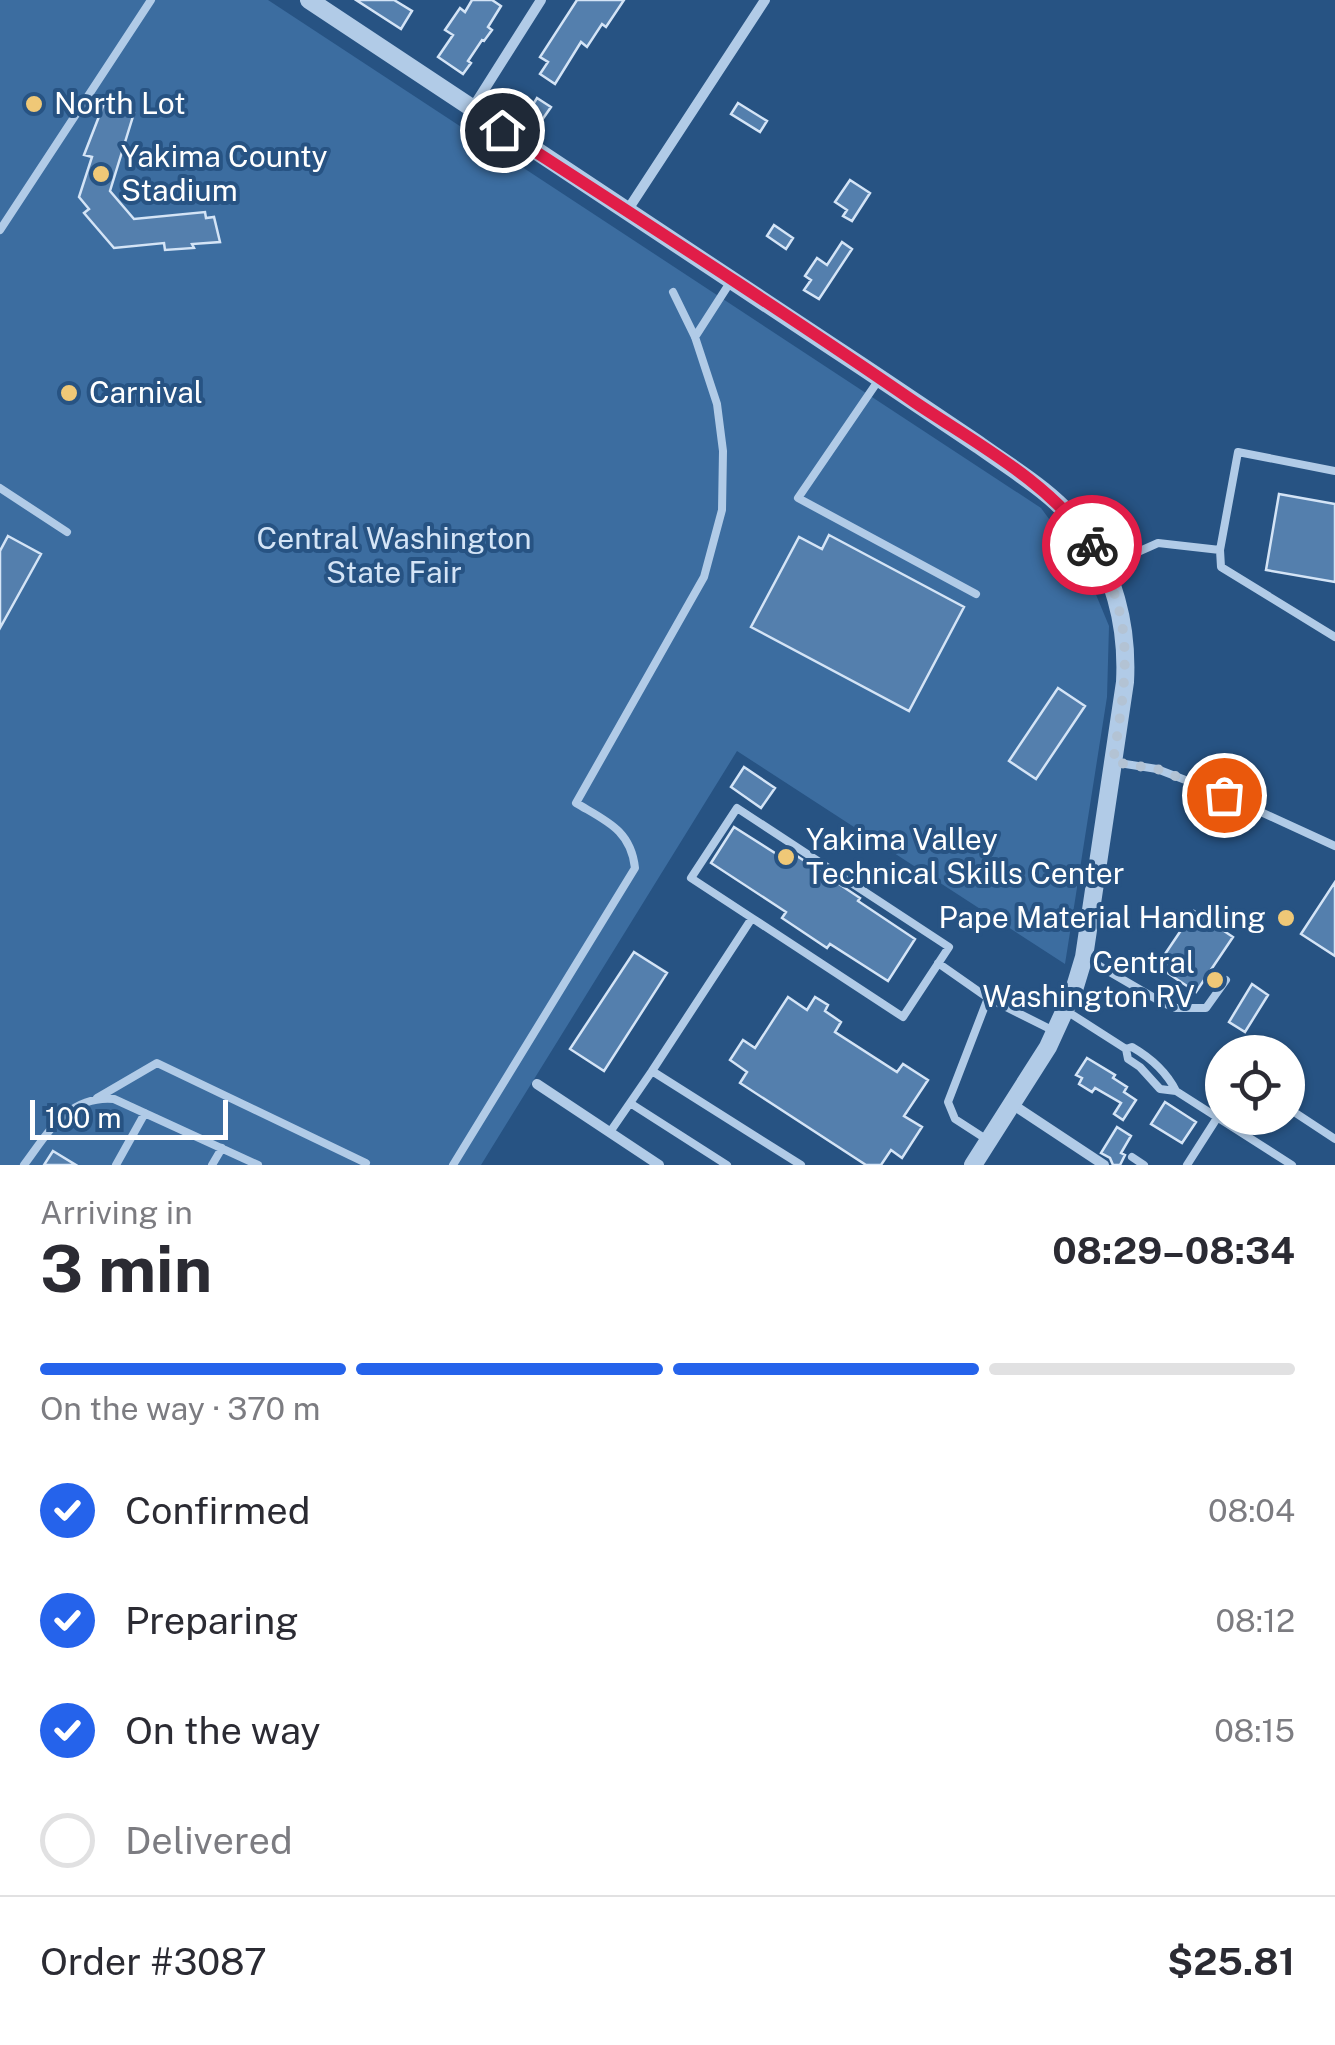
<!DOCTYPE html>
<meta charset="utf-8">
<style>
:root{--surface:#fff;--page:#f2f2f3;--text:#2b2b33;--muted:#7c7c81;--line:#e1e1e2;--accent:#2563eb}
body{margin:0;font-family:"Public Sans",sans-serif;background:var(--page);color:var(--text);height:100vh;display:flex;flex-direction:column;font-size:38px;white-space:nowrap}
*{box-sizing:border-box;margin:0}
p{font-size:32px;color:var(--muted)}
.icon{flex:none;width:55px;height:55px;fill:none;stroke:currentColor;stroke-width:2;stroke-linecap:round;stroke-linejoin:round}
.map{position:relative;height:1165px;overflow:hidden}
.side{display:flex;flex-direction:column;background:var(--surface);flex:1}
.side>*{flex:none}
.buttons{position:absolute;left:1205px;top:1035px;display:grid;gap:20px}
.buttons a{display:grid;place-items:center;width:100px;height:100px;border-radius:50%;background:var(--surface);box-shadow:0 2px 8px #0004;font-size:50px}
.scale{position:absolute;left:30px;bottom:25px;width:198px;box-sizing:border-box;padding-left:10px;border:5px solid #fff;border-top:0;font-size:28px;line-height:35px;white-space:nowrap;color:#fff;-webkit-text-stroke:8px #275383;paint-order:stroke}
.pin{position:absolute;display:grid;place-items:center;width:85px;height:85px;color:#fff;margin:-42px;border:5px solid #fff;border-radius:50%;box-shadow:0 2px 10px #0007}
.courier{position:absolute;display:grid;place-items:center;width:100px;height:100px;margin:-50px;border:8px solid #e11d48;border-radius:50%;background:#fff;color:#222;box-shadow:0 2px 12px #0007}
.overview em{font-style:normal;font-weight:700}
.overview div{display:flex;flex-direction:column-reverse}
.overview{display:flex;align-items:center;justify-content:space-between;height:170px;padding:0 40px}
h1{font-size:65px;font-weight:700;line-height:75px}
.bar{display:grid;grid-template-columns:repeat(4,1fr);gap:15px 10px;align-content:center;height:120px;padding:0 40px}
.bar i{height:12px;border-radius:8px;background:var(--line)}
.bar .active{background:var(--accent)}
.bar p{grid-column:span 4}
.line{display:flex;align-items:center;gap:25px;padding:0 40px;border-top:2px solid var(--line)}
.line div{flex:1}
ol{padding:0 40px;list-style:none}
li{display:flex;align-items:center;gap:30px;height:110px}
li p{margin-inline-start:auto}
li .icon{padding:10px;border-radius:50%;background:var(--accent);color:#fff;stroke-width:4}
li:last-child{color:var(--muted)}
li i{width:55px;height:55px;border:5px solid var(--line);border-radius:50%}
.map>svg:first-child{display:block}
</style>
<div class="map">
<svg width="1335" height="1165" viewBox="0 0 1335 1165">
<rect width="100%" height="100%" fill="#275383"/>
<path fill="#3c6da0" d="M0 0H268L1041 508 1085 568 1109 626 1107 697 1065 964 737 751 481 1165H0Z"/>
<path fill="#547fad" stroke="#d4e4f6" stroke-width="2.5" d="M356 0H394L412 11 401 29Z
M472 0H492L501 6 488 27 492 30 484 41 482 40 468 61 471 63 463 74 438 57 453 35 445 30 460 8 465 12Z
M577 0H624L606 27 602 24 587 47 581 42 555 84 540 74 548 62 540 57Z
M537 98 551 107 542 120 529 111Z
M105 101 134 113 110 191 134 219 205 212 206 218 214 217 220 242 192 244 194 248 165 250 164 243 114 248 84 213 89 209 79 197 92 157 84 155Z
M738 103 767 121 760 132 731 114Z
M850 180 870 193 852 221 843 216 847 210 835 202Z
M774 225 793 238 786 249 767 236Z
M842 242 852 249 819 299 804 290 811 280 805 276 817 258 827 265Z
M1279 494 1335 504V582L1266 570Z
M829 535 964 607 909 711 751 627 799 537 822 549Z
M8 536 41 554 0 628V551Z
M1058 688 1085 706 1036 779 1009 761Z
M744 767 775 788 761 808 731 787Z
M734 827 786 860 791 852 860 898 858 901 915 939 888 981 830 944 827 948 782 918 786 912 711 863Z
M1335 882V956L1301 934Z
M1194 911 1233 937 1196 992 1157 966Z
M634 952 667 973 604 1071 570 1049Z
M1252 984 1268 995 1245 1032 1229 1022Z
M788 997 807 1010 815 997 828 1005 825 1011 841 1022 835 1032 897 1072 903 1064 928 1080 904 1116 922 1127 902 1158 891 1150 881 1165H866L740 1083 747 1072 730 1060 743 1040 755 1048Z
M1087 1058 1115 1075 1113 1078 1127 1087 1124 1092 1136 1100 1123 1120 1114 1114 1121 1103 1095 1088 1092 1092 1079 1084 1082 1078 1076 1075Z
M1165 1102 1196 1122 1182 1143 1151 1124Z
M1117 1127 1131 1136 1121 1153 1125 1155 1120 1165H1113L1110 1158 1101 1153Z
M53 1151 76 1165H44Z"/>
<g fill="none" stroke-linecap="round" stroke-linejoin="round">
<path stroke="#b1cbe7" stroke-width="8" d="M0 230 151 0
M695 337 731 281
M880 378 798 498 976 594
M1335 471 1238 452 1220 550 1221 567 1335 637
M0 488 67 532
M1104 567 1158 543 1220 550
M1113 762 1157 769 1224 795 1335 846
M1084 957 1163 1003 1176 1008H1206L1226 980
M938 963 988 998 1056 1032
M988 998 948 1102 955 1119 989 1141
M1065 1010 1126 1049
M1132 1047C1151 1058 1166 1071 1176 1091L1160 1089 1140 1067 1128 1059 1126 1049Z
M652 1071 752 918 903 1017 949 947 737 808 691 878 752 918
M1176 1091 1292 1165
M97 1098 157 1063 366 1163 365 1165
M1288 1108 1335 1139
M610 1132 630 1103
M1132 1157 1144 1165
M24 1165C48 1133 68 1095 114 1099L258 1165
M116 1165 145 1113
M212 1165 222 1148
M453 1165 635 868C631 830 606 821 576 803L704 577 722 510 723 451 717 404 695 337 673 292
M727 1165 630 1103 652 1071 801 1165
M1187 1165 1217 1118"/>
<path stroke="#b1cbe7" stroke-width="10" d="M472 109 541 0
M627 211 765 0
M537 1084 659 1165
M1012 1104 1104 1165"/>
<path stroke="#b1cbe7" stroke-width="18" d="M309 0C484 116 659 232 834 348 883 380 931 413 979 445 1014 470 1052 492 1079 526 1114 570 1128 625 1125 682L1084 957 1074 990 1048 1047 973 1165"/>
</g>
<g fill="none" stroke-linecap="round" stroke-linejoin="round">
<path stroke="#b3c3d4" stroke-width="10" stroke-dasharray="0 18" d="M1092 545C1138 623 1126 679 1113 762L1157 769 1224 795"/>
<path stroke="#e11d48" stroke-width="12" d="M502 130C641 220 780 309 916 403 977 444 1051 483 1092 545"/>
</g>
<g fill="#efc877" stroke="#275383" stroke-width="4">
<circle cx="34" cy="104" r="10"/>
<circle cx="101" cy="174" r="10"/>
<circle cx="69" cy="393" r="10"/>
<circle cx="786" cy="857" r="10"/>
<circle cx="1286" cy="918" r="10"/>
<circle cx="1215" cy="980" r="10"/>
</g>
<g text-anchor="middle" stroke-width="8" stroke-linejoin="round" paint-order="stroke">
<g font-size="30" fill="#fff" stroke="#275383" text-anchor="start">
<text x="54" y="114">North Lot</text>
<text x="121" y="167">Yakima County<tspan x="121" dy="34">Stadium</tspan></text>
<text x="89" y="403">Carnival</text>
<text x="806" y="850">Yakima Valley<tspan x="806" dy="34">Technical Skills Center</tspan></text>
<text x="1266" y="928" text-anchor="end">Pape Material Handling</text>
<text x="1195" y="973" text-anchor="end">Central<tspan x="1195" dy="34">Washington RV</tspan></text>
</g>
<g font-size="30" fill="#d4e4f6" stroke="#275383">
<text x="394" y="549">Central Washington<tspan x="394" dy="34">State Fair</tspan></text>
</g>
</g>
</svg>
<div class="buttons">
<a><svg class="icon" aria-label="locate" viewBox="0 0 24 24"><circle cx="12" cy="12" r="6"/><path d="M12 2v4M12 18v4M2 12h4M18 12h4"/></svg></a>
</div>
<div class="scale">100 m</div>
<div class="pin" style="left:1224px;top:795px;background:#ea580c"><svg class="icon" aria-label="bag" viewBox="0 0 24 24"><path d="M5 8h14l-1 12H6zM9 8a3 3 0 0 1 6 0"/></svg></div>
<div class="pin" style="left:502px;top:130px;background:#1f2937"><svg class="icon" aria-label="home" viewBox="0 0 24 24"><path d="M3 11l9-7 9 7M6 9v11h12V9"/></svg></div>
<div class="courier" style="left:1092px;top:545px"><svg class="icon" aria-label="bike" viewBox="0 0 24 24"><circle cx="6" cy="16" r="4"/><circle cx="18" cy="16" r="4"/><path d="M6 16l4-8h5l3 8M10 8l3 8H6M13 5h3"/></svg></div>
</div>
<section class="side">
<div class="overview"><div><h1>3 min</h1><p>Arriving in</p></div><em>08:29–08:34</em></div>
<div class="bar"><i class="active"></i><i class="active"></i><i class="active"></i><i></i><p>On the way · 370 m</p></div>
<ol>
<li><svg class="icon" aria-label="check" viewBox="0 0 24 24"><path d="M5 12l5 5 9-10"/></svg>Confirmed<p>08:04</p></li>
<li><svg class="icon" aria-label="check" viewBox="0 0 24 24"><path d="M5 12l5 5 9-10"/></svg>Preparing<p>08:12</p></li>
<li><svg class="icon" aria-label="check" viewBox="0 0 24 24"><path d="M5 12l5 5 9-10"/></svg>On the way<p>08:15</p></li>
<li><i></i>Delivered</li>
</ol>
<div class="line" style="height:130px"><div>Order #3087</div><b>$25.81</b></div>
</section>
